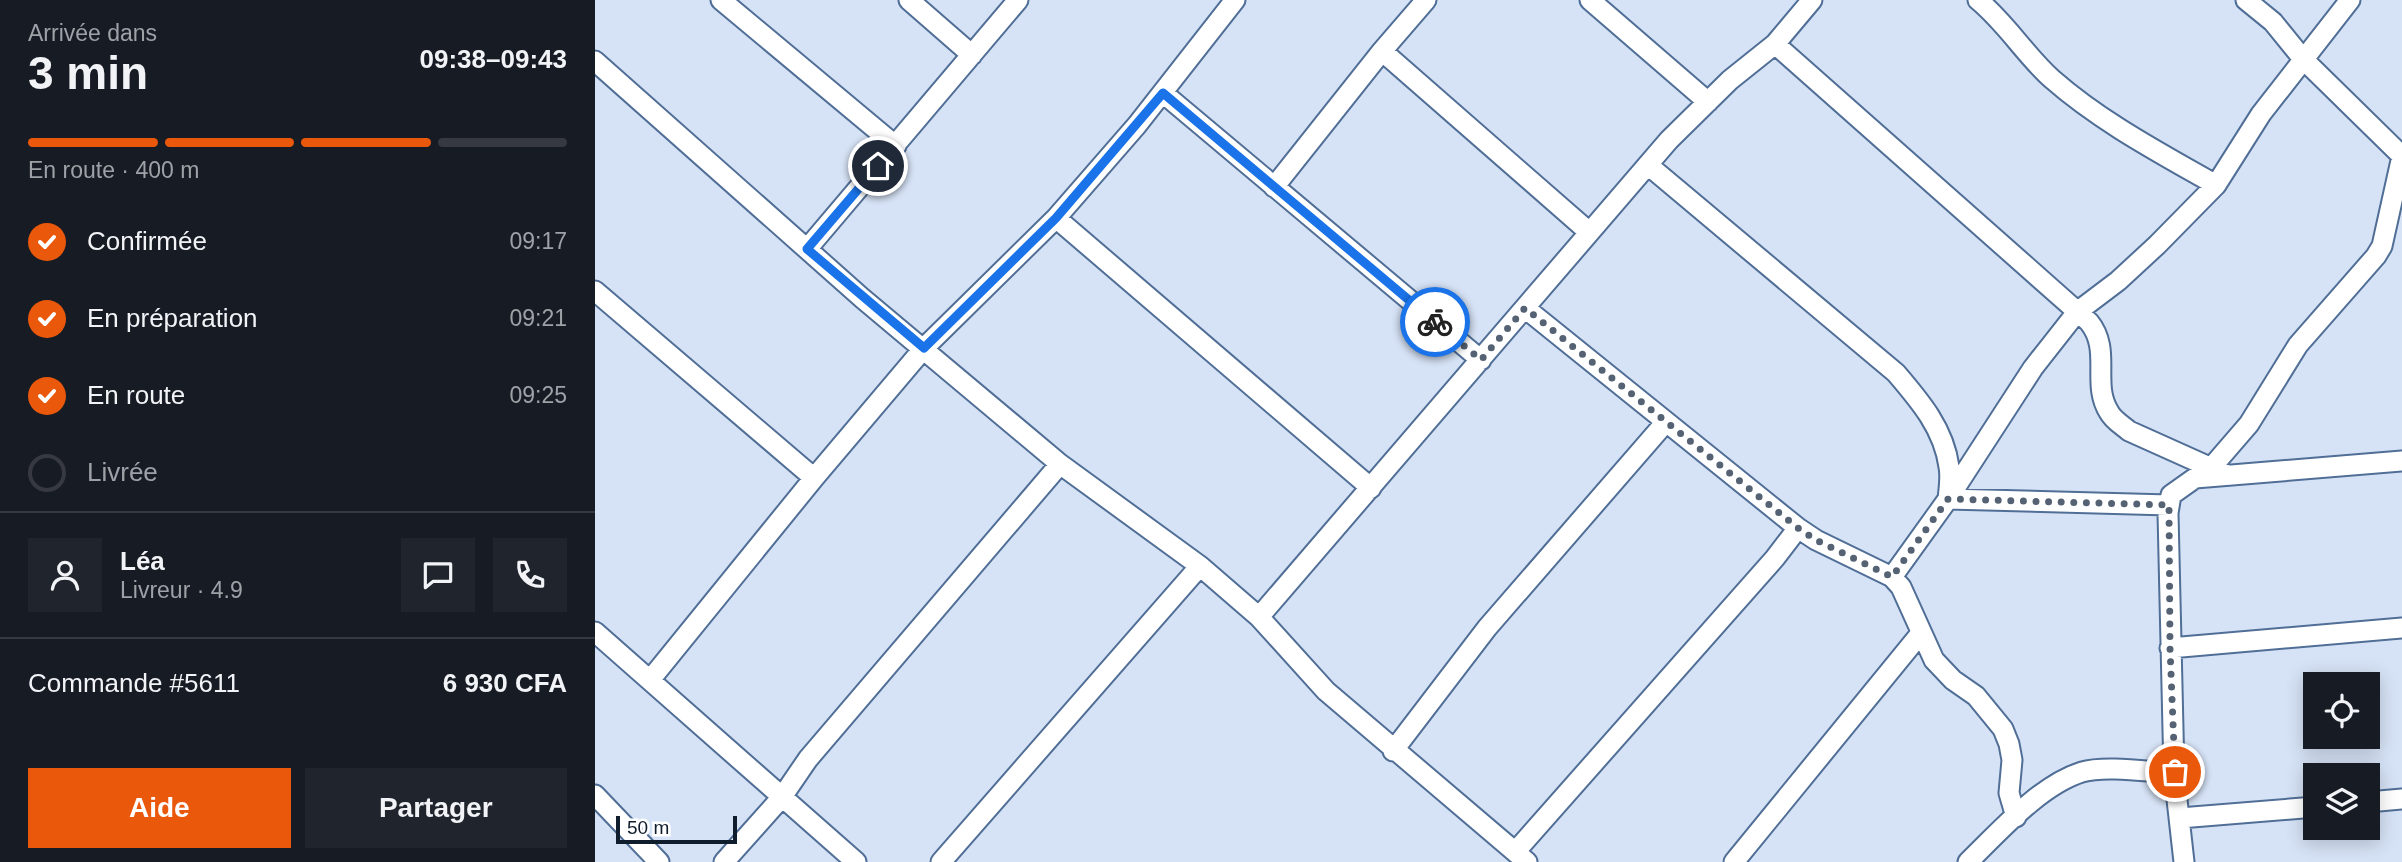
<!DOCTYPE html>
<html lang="fr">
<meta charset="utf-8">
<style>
:root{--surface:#171b24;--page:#20242c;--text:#f1f3f6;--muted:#9ea1a6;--line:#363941;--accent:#ea580c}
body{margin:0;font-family:Arial,sans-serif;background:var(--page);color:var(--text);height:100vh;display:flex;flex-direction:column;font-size:26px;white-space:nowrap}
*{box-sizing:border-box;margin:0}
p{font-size:23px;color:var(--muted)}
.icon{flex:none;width:38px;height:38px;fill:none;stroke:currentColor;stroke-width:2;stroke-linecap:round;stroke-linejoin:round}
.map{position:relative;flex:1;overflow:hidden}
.panel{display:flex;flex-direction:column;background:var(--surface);width:595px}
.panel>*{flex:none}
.controls{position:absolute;left:1708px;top:672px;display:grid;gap:14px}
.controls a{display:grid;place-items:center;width:77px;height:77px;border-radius:0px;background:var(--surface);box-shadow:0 4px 18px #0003;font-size:35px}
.scale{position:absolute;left:21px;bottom:18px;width:121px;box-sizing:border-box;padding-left:7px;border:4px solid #101d2d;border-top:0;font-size:19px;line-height:24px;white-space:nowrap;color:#101d2d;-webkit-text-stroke:5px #fff;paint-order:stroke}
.pin{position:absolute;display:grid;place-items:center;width:60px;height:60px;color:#fff;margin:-30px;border:4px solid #fff;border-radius:50%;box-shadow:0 2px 7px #0007}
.courier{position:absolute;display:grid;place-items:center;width:70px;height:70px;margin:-35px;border:5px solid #1a73e8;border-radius:50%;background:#fff;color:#222;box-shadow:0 2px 9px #0007}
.overview em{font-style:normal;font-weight:600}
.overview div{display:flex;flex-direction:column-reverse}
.overview{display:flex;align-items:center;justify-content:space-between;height:119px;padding:0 28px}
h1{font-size:46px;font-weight:600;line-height:52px}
.bar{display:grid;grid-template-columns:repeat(4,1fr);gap:10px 7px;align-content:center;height:84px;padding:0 28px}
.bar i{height:9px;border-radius:5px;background:var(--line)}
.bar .selected{background:var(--accent)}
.bar p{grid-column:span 4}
.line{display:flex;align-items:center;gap:18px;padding:0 28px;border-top:2px solid var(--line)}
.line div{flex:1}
.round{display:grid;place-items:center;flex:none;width:74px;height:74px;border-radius:0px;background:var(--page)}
ol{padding:0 28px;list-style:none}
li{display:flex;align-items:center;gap:21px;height:77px}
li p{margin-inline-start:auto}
li .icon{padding:7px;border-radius:50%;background:var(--accent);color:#fff;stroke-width:4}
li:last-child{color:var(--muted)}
li i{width:38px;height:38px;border:4px solid var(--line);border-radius:50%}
.button{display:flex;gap:14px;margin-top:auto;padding:14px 28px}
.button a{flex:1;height:80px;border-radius:0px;background:var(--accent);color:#fff;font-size:28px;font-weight:600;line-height:80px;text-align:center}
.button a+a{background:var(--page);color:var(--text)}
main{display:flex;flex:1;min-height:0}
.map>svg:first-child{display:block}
</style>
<main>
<section class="panel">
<div class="overview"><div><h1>3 min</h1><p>Arrivée dans</p></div><em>09:38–09:43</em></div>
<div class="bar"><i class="selected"></i><i class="selected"></i><i class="selected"></i><i></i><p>En route · 400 m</p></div>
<ol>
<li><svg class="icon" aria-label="check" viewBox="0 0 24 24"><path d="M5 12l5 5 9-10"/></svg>Confirmée<p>09:17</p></li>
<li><svg class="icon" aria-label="check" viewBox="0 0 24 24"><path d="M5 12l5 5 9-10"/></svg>En préparation<p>09:21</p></li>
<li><svg class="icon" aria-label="check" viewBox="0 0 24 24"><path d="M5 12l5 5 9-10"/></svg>En route<p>09:25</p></li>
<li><i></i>Livrée</li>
</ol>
<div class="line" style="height:126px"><a class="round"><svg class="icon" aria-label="person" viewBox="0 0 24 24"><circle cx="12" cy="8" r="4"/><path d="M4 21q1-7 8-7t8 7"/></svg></a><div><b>Léa</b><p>Livreur · 4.9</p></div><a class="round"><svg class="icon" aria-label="chat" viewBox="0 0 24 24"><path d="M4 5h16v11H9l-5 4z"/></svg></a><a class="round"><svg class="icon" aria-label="phone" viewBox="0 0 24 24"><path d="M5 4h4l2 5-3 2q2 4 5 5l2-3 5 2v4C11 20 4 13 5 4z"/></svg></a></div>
<div class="line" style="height:91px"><div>Commande #5611</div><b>6 930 CFA</b></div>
<div class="button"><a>Aide</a><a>Partager</a></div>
</section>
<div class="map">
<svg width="1807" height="862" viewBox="0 0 1807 862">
<rect width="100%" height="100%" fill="#d6e3f6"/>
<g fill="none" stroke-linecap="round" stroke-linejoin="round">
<defs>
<path id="street" d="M126 0 301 146
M314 0 377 55
M995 0 1113 102
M1383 0C1412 24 1431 56 1457 79 1506 122 1565 153 1621 185
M1180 44 1494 322C1517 350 1496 384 1514 412 1518 420 1527 425 1534 431L1632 475
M787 51 994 232
M0 61 267 298 465 464 605 566 664 617 731 691 932 862
M568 93 886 360
M1053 165 1301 373C1325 401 1349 429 1354 467 1356 477 1354 489 1353 499L1574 505
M679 187 787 51 831 0
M461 218 776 488
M212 249 423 0
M0 291 219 478
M930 308 1203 528 1221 540 1297 577 1306 587 1339 660 1358 680 1381 696 1408 729 1414 744 1417 760 1414 793 1421 817
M1616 468 1654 424 1703 345 1781 256 1787 246 1807 156 1708 59 1678 22 1651 0
M1297 577 1353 499 1438 368 1482 312 1523 281 1562 245 1621 185 1666 114 1755 0
M664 617 1074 140 1135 80 1180 44 1217 0
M0 632 261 862
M1575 648 1807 628
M55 680 219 478 329 348 461 218 542 125 640 0
M798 751 892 628 1070 423
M0 795 64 862
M1773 802 1807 799
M1585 818 1720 807
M920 852 1180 558 1203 528
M129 862 187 797 213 759 465 464
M346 862 605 566
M1139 862 1326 633
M1373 862C1404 832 1445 785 1487 772 1510 765 1555 772 1579 773
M1589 862 1579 773 1573 513 1576 495 1600 478 1807 461"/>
</defs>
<use href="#street" stroke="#506e96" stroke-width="23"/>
<use href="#street" stroke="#fff" stroke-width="19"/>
</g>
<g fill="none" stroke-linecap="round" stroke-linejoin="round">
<path stroke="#556273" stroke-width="7" stroke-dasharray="0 12.6" d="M840 322 886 360 930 308 1203 528 1221 540 1297 577 1353 499 1574 505 1575 648 1580 772"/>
<path stroke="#1a73e8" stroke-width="9" d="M283 166 212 249 329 348 461 218 568 93 840 322"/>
</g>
</svg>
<div class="controls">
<a><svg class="icon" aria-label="locate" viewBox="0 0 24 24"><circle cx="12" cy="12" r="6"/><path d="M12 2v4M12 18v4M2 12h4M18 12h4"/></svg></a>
<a><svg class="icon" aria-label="layers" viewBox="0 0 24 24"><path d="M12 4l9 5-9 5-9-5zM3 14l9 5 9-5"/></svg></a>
</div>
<div class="scale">50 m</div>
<div class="pin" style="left:1580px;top:772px;background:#ea580c"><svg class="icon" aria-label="bag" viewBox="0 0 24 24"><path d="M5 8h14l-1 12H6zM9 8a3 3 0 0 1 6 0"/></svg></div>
<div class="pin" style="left:283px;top:166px;background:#1f2937"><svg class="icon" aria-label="home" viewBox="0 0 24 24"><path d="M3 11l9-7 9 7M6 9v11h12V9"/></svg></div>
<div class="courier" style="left:840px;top:322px"><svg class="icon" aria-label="bike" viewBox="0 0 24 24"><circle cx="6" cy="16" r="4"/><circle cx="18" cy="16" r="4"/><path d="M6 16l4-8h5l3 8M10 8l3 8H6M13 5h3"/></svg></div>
</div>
</main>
